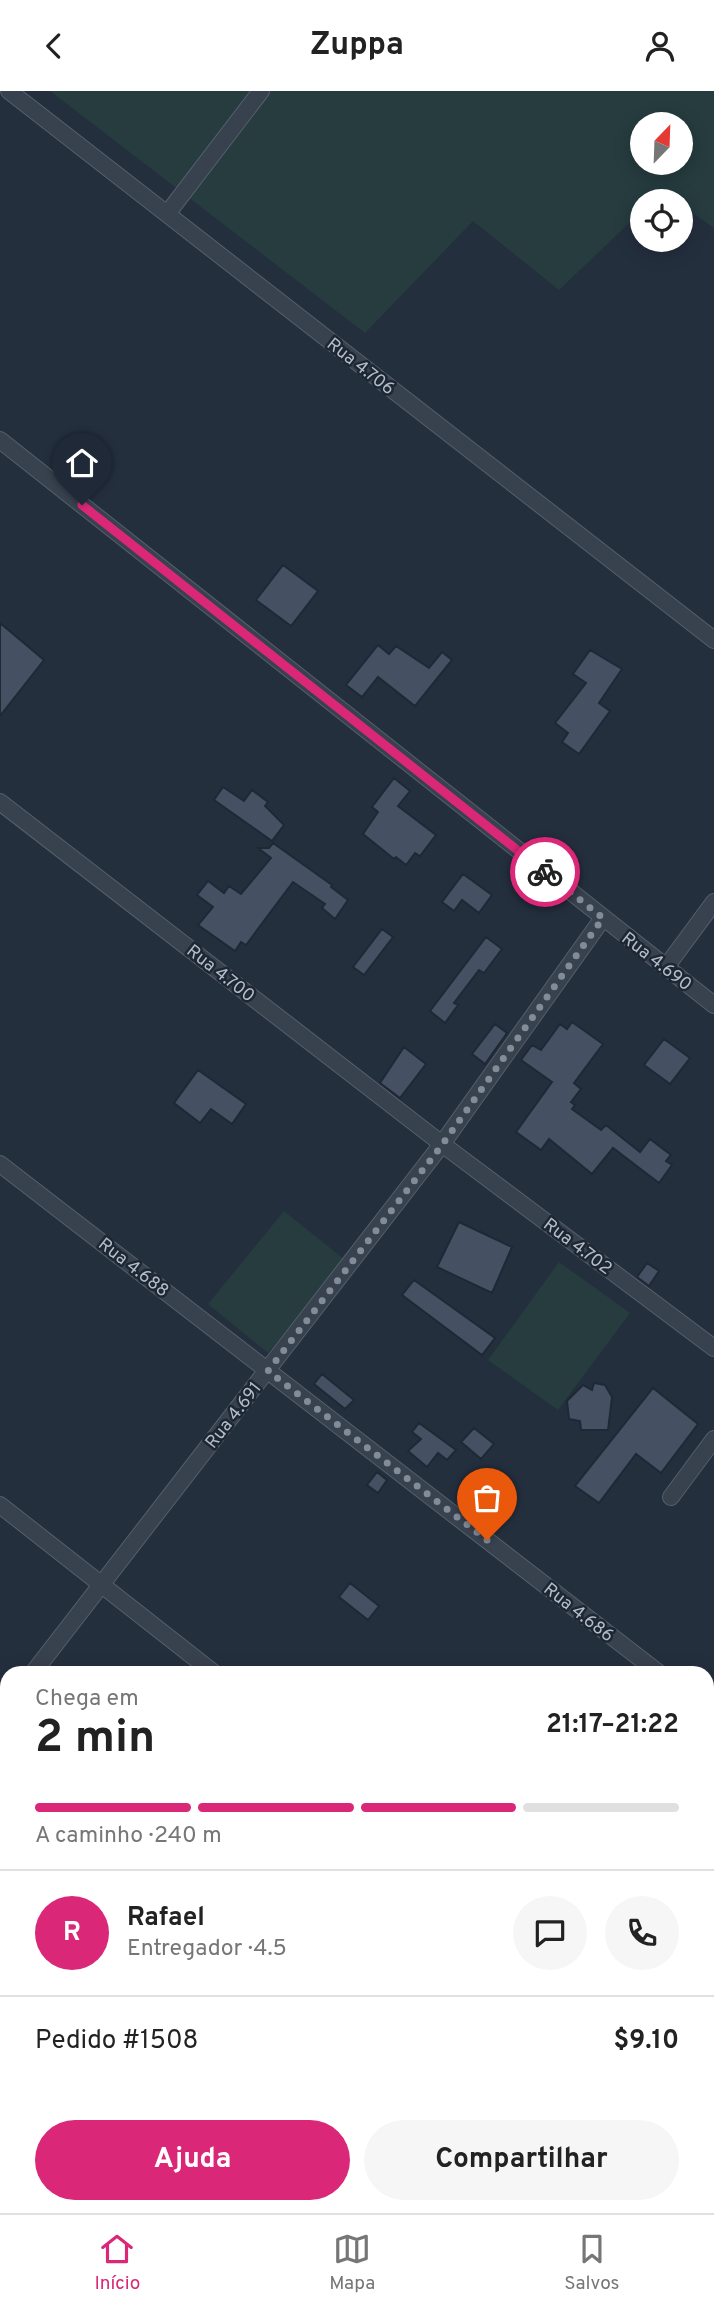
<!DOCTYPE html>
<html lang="pt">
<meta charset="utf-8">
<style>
:root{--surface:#fff;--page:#f6f6f6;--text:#222;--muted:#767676;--line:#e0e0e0;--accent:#db2777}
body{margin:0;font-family:Overpass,sans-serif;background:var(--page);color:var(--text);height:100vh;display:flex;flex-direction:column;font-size:26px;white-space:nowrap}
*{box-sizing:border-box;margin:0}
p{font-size:23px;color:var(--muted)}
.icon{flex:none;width:38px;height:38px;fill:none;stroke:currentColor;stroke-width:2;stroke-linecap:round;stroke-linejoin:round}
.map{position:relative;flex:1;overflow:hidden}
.drawer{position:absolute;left:0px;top:1575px;width:714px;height:548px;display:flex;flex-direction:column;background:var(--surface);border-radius:21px 21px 0 0;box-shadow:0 4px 18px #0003}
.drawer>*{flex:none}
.needle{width:46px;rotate:23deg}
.buttons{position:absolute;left:630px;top:21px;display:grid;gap:14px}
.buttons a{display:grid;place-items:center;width:63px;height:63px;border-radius:50%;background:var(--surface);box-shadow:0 4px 18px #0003;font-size:35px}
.pin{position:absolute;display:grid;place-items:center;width:60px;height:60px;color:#fff;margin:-72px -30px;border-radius:50% 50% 50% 0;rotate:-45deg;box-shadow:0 0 7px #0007}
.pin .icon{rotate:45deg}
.courier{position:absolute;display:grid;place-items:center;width:70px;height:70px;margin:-35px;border:5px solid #db2777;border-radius:50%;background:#fff;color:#222;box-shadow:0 2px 9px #0007}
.headline em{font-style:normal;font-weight:700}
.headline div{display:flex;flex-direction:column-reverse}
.headline{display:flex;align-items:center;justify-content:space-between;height:119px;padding:0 35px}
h1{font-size:46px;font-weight:700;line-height:52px}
.bar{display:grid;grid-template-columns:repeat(4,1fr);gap:10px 7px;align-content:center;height:84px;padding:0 35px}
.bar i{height:9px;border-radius:5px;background:var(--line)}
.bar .selected{background:var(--accent)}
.bar p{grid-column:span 4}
.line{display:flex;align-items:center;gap:18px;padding:0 35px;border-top:2px solid var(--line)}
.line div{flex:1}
.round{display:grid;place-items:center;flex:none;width:74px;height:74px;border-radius:37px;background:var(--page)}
.cta{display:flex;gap:14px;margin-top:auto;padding:14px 35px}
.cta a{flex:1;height:80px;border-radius:42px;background:var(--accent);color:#fff;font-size:28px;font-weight:700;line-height:80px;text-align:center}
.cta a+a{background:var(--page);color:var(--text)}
header{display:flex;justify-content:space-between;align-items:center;height:91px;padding:0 35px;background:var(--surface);font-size:32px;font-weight:700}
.tab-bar{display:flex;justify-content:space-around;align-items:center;height:98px;border-top:2px solid var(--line);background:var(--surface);font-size:19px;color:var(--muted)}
.tab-bar a{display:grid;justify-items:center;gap:4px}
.tab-bar .selected{color:var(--accent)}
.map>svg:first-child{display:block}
</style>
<header><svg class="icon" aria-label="back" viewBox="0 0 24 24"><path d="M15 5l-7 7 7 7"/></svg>Zuppa<svg class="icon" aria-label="person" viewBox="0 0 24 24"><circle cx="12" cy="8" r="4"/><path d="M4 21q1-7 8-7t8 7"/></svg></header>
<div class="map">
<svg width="714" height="2122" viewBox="0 0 714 2122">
<rect width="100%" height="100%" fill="#242f3e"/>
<path fill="#263c3f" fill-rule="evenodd" d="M50 0H714V137L681 114V110L663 101 653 110H642V120L559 199 473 130 365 242ZM642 33H681V72H642Z
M284 1120 345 1169 268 1262 208 1213Z
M559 1171 630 1222 558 1319 488 1269Z"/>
<path fill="#455162" stroke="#1f2835" stroke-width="2" d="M283 474 318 500 291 535 256 509Z
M0 532 44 569 0 625Z
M378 554 389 563 396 555 429 577 442 561 452 569 415 615 378 586 362 606 346 594Z
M590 559 622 578 599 612 610 620 579 663 562 651 568 642 555 632 586 592 573 583Z
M394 687 410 700 398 715 436 744 420 765 415 762 406 774 396 766 394 768 363 743 378 721 372 716Z
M223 696 244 710 252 699 268 711 265 715 284 734 272 750 214 709Z
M273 752 332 794 331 796 348 809 335 828 322 817 325 813 293 791 246 854 241 851 235 860 198 834 213 816 197 804 208 790 224 802 229 795 241 803 271 767 258 757H269Z
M463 783 492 804 479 822 462 809 454 820 442 811Z
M382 838 393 846 364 884 353 876Z
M486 846 502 858 484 882 479 879 454 912 458 914 445 932 430 920Z
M572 931 603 953 574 992 581 998 571 1011 575 1014 572 1018 601 1039 606 1034 640 1061 650 1048 671 1064 666 1070 672 1074 659 1092 613 1057 592 1083 549 1048 541 1059 516 1041 552 991 521 969 532 954 541 959 560 933 567 938Z
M495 933 507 942 485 973 472 963Z
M664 948 690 967 670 993 644 974Z
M404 956 426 973 400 1007 380 992Z
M198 979 246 1013 232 1033 211 1018 200 1032 174 1012Z
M459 1131 512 1156 492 1202 437 1176Z
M647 1172 659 1180 649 1195 637 1186Z
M414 1189 495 1247 482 1264 402 1204Z
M322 1283 354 1309 345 1318 314 1293Z
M594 1292 605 1294 612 1306 608 1339H581L580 1330 569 1328 567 1310 583 1294 592 1299Z
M653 1297 698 1333 661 1382 636 1363 599 1412 575 1395Z
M419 1332 456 1359 447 1369 438 1362 427 1376 408 1360 421 1348 412 1341Z
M474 1337 494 1353 481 1368 461 1351Z
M377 1381 387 1389 378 1402 367 1394Z
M350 1492 379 1515 368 1529 339 1506Z"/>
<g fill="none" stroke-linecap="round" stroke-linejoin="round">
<defs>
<path id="minor" d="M9 0 714 549
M167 123 261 0
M0 349 714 914
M0 711 442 1053 714 1257
M666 876 714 811
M0 1073 659 1582
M671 1406 714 1348
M0 1414 214 1582
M33 1582 442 1053 603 827
M707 1620 714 1625
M0 1626 7 1617
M707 1974 714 1979"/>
<path id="secondary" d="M0 1784 7 1790
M419 2116 427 2122"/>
</defs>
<use href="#minor" stroke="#565f6c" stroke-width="18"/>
<use href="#secondary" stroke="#565f6c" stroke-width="25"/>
<use href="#minor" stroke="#38414e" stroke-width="16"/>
<use href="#secondary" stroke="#465061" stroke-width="23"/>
</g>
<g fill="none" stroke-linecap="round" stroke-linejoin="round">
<path stroke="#828b98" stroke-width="7" stroke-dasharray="0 12.6" d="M487 1449 268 1280 442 1054 603 827 545 781"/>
<path stroke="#db2777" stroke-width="9" d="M82 414 545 781"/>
</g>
<g text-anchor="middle" stroke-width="5" stroke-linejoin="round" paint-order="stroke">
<g font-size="18" fill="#b4bcc9" stroke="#1d2633">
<text transform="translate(361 275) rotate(38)" y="6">Rua 4.706</text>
<text transform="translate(657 870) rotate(38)" y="6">Rua 4.690</text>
<text transform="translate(221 882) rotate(38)" y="6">Rua 4.700</text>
<text transform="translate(578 1155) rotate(37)" y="6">Rua 4.702</text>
<text transform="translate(134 1176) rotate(38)" y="6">Rua 4.688</text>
<text transform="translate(233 1324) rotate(-52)" y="6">Rua 4.691</text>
<text transform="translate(579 1521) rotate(38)" y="6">Rua 4.686</text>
</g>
</g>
</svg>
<div class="buttons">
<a><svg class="needle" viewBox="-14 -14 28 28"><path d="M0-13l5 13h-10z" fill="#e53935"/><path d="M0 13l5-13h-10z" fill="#767676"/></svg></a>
<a><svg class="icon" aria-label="locate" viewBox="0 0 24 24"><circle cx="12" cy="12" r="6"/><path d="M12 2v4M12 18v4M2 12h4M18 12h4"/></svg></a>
</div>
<div class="pin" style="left:487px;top:1449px;background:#ea580c"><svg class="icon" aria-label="bag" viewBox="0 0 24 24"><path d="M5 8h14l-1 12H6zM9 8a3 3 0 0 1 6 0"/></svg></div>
<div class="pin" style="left:82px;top:414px;background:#1f2937"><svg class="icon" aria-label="home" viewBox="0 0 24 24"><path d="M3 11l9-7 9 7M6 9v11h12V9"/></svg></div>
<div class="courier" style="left:545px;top:781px"><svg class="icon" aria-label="bike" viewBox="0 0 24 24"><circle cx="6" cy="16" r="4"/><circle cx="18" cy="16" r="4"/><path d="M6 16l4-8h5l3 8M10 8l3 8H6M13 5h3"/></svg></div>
<section class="drawer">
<div class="headline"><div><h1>2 min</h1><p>Chega em</p></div><em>21:17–21:22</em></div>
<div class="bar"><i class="selected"></i><i class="selected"></i><i class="selected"></i><i></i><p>A caminho · 240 m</p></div>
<div class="line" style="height:126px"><b class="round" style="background:var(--accent);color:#fff">R</b><div><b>Rafael</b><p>Entregador · 4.5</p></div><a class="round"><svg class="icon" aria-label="chat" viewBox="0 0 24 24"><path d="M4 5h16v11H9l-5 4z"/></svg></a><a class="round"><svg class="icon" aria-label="phone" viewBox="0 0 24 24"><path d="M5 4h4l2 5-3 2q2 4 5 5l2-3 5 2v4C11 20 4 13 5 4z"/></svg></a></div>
<div class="line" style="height:91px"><div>Pedido #1508</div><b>$9.10</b></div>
<div class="cta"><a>Ajuda</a><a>Compartilhar</a></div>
</section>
</div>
<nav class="tab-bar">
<a class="selected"><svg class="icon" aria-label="home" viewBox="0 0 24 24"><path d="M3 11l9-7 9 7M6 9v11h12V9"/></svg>Início</a>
<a><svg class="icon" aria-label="map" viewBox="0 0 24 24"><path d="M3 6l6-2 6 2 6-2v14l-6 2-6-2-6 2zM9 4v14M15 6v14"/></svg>Mapa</a>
<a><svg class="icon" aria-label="saved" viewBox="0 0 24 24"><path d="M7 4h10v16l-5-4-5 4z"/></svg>Salvos</a>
</nav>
